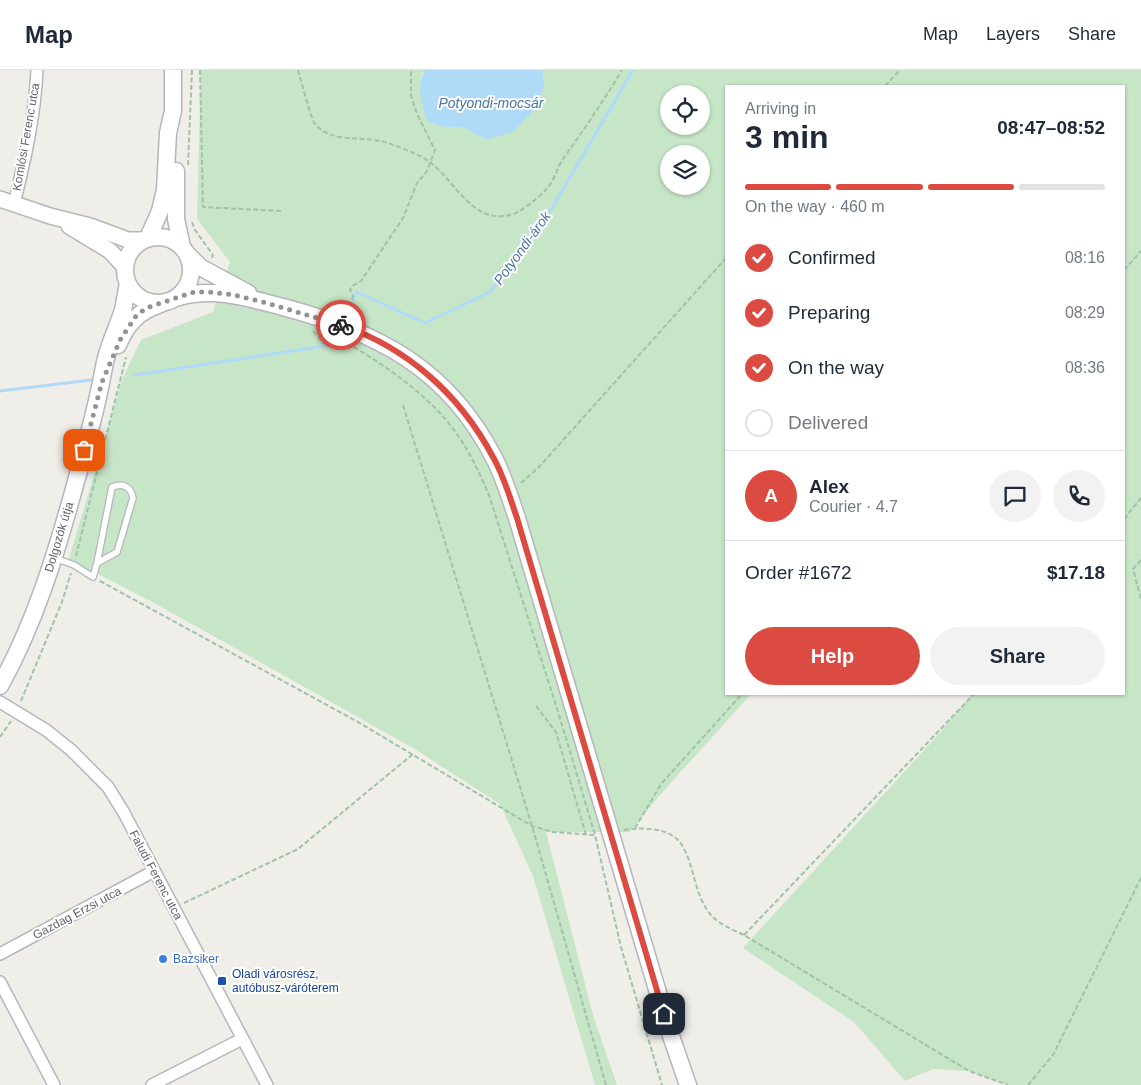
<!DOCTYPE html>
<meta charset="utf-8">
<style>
:root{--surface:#fff;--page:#f2f2f3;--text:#1f2937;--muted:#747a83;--line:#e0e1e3;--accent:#dc4b41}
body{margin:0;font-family:Helvetica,sans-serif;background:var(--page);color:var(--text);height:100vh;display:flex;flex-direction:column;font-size:19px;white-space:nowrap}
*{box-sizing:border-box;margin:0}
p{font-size:16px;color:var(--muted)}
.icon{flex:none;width:28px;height:28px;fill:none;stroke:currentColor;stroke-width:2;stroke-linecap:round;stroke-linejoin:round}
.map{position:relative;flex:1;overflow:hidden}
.panel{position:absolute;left:725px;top:15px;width:400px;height:610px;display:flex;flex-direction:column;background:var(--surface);border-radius:0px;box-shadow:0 1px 4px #0004}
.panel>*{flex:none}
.controls{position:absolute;left:660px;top:15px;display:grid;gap:10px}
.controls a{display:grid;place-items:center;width:50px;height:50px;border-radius:50%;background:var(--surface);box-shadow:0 1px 4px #0004;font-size:25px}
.pin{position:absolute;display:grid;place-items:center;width:42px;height:42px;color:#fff;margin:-21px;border-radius:10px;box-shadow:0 2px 8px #0006}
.courier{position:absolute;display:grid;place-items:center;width:50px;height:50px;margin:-25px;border:4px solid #dc4b41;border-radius:50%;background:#fff;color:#222;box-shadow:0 1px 6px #0007}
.head em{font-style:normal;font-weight:700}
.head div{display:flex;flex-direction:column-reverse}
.head{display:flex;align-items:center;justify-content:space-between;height:85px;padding:0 20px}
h1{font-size:32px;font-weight:700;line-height:38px}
.bar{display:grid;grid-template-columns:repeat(4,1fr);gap:8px 5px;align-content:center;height:60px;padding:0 20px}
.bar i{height:6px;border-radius:4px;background:var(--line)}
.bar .selected{background:var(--accent)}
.bar p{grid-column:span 4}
.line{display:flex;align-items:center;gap:12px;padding:0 20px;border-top:1px solid var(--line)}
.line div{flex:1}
.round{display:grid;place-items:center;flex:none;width:52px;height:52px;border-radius:26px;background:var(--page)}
ol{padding:0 20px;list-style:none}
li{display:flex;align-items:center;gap:15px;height:55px}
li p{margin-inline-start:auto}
li .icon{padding:5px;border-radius:50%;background:var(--accent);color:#fff;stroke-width:4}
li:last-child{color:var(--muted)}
li i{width:28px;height:28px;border:2px solid var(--line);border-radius:50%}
.action{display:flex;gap:10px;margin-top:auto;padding:10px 20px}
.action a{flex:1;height:58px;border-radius:30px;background:var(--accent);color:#fff;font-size:20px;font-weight:700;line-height:58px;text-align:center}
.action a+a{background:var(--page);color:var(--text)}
header{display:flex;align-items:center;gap:30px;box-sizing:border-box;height:70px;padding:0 25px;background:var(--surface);border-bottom:1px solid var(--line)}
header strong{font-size:24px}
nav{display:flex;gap:28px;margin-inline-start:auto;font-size:18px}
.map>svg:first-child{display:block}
</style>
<header>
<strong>Map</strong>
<nav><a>Map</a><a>Layers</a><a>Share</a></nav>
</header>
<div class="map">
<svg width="1141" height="1015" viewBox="0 0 1141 1015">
<rect width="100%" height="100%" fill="#f0eee8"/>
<path fill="#c7e5c7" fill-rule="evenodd" d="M201 0H425L421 7 439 56 465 58 487 70 543 16 542 0H1141V1015H1008L969 1001 933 999 905 1011 854 952 743 878 937 666 972 624H1124V16H726V624H751L659 726 630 762H546L593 945 617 1015H595L533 806 500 734 413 678 158 535 69 489 122 310 141 270 213 242 230 192 197 149ZM669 24H701V56H669ZM669 84H701V116H669Z"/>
<path fill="#afdaf8" d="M425 0H542L544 16 537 36 514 61 487 70 465 58 439 56 427 51C422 34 416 17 425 0Z"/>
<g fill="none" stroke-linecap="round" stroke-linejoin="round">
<path stroke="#afdaf8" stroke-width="3" d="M353 230 357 222 425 253 490 222 552 138 633 0
M135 305 331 275 334 269
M0 321 91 310"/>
<defs>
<path id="service" d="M55 488 74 495 93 507 97 493 117 482 133 428C131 416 122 413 112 417L97 493"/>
<path id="minor" d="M14 134C25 90 35 45 37 0
M0 632 46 660 71 680 108 717 124 743 267 1015
M0 884 154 801
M0 912 54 1015
M152 1015 242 969"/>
<path id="tertiary" d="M0 129 50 146 90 156 128 170H143
M69 156 110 181 125 197"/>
<path id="secondary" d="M176 101V149L182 177
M125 200a33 33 0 1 1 66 0a33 33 0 1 1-66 0Z
M148 168 160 141 165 120 168 63 173 41V0
M188 185 200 197 248 223
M179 227C214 217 248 228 283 237 377 262 448 298 494 388 504 407 510 428 517 448L670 963 688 1015
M118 275C127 253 139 241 161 234
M0 616C35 553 56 484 75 415 86 376 97 337 104 297 107 278 117 259 123 240 125 231 126 222 128 214"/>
</defs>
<use href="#service" stroke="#b5b7bb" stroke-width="8"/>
<use href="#minor" stroke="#b5b7bb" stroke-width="14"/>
<use href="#tertiary" stroke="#b5b7bb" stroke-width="18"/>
<use href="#secondary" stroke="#b4b6bb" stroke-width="19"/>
<path stroke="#9fc3a8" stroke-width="2" stroke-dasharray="5 2.5" stroke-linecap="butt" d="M200 0 203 137 281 141
M298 0C301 10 311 49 315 54 331 73 359 66 380 71 394 74 409 81 422 87 454 104 470 158 513 144 523 141 543 124 549 116 554 109 557 100 561 92 582 62 603 32 622 0
M885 16 900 0
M188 95 192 0
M192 152 195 160 213 185 212 188
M1124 200 1141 181
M352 229 353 226 350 220 352 216 361 211 403 148 417 113 427 101 435 80 417 44 411 26V0
M313 261 323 273 330 274 333 269
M354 277C390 299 429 326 454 360 469 380 479 402 489 425L559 645 595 765 621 877 662 1015
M403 335 532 756 606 1015
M521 413 539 397 726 188
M1124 449 1141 428
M76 486 126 287
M1141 490 1133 499 1141 529
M100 511 358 652 532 756 553 762 594 765
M21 631 62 532 71 503
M536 636 556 662 586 765
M0 667 11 651
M635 758 661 714 742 624
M624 760C643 757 673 757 683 777 695 798 694 825 711 845 719 854 733 860 744 865L969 1001 1008 1015
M184 833 298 779 413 684
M744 865 974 624
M1028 1015 1053 985 1141 808"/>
<use href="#service" stroke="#fff" stroke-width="5.5"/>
<use href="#minor" stroke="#fff" stroke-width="11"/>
<use href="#tertiary" stroke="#fff" stroke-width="15"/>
<use href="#secondary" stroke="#fff" stroke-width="16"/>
</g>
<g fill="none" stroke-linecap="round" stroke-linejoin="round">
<path stroke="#929394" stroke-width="5" stroke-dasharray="0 9" d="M84 380 102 312 120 270 136 246 146 238 194 222H208L234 225 263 232 341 255"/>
<path stroke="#dc4b41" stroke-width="6" d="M341 255C408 278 460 325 493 387 504 406 510 428 517 448L664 944"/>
</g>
<circle fill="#3f7fe0" stroke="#fff" stroke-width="2" cx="163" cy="889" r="5"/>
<rect fill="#1a4fb4" stroke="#fff" stroke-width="2" x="217" y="906" width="10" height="10" rx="2.5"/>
<g text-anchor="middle" stroke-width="4" stroke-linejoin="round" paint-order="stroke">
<g font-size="12" fill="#5f6266" stroke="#fff">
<text transform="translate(26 67) rotate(-80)" y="4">Komlósi Ferenc utca</text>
<text transform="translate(59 467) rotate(-73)" y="4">Dolgozók útja</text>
<text transform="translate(156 805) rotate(62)" y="4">Faludi Ferenc utca</text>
<text transform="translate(77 843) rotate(-28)" y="4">Gazdag Erzsi utca</text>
</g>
<g font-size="12" fill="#366cbe" stroke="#fff" text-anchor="start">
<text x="173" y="893">Bazsiker</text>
</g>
<g font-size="12" fill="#164399" stroke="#fff" text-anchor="start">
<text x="232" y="908">Oladi városrész,<tspan x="232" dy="14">autóbusz-váróterem</tspan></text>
</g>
<g font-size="14" font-style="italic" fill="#4875a2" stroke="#fff">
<text x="491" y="38">Potyondi-mocsár</text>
<text transform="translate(522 178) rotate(-54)" y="5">Potyondi-árok</text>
</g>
</g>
</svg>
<div class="controls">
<a><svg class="icon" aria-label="locate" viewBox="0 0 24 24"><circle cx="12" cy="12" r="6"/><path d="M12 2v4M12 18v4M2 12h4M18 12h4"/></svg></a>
<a><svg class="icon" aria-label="layers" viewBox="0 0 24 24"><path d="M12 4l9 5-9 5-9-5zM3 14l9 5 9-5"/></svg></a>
</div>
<div class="pin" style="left:84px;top:380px;background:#ea580c"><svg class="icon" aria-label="bag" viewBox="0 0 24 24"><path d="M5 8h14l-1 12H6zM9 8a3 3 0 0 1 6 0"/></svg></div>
<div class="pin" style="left:664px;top:944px;background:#1f2937"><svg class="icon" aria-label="home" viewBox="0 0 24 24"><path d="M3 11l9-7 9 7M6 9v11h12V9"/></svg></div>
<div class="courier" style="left:341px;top:255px"><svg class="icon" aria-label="bike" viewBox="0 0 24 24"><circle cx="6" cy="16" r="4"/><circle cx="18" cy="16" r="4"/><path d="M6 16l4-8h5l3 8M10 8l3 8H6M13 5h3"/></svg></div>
<section class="panel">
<div class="head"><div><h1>3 min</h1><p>Arriving in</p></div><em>08:47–08:52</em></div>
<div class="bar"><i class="selected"></i><i class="selected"></i><i class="selected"></i><i></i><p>On the way · 460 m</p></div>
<ol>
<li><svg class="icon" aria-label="check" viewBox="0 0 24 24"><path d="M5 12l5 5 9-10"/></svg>Confirmed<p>08:16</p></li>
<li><svg class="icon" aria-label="check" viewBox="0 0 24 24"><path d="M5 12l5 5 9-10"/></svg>Preparing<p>08:29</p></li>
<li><svg class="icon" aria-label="check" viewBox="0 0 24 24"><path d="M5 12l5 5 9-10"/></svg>On the way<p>08:36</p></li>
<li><i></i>Delivered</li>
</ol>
<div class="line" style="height:90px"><b class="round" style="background:var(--accent);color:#fff">A</b><div><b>Alex</b><p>Courier · 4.7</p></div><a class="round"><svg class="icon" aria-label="chat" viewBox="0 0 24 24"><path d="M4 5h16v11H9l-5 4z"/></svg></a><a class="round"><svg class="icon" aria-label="phone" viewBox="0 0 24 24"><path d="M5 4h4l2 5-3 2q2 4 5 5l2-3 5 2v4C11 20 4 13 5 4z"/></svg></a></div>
<div class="line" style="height:65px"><div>Order #1672</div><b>$17.18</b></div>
<div class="action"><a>Help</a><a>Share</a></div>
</section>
</div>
